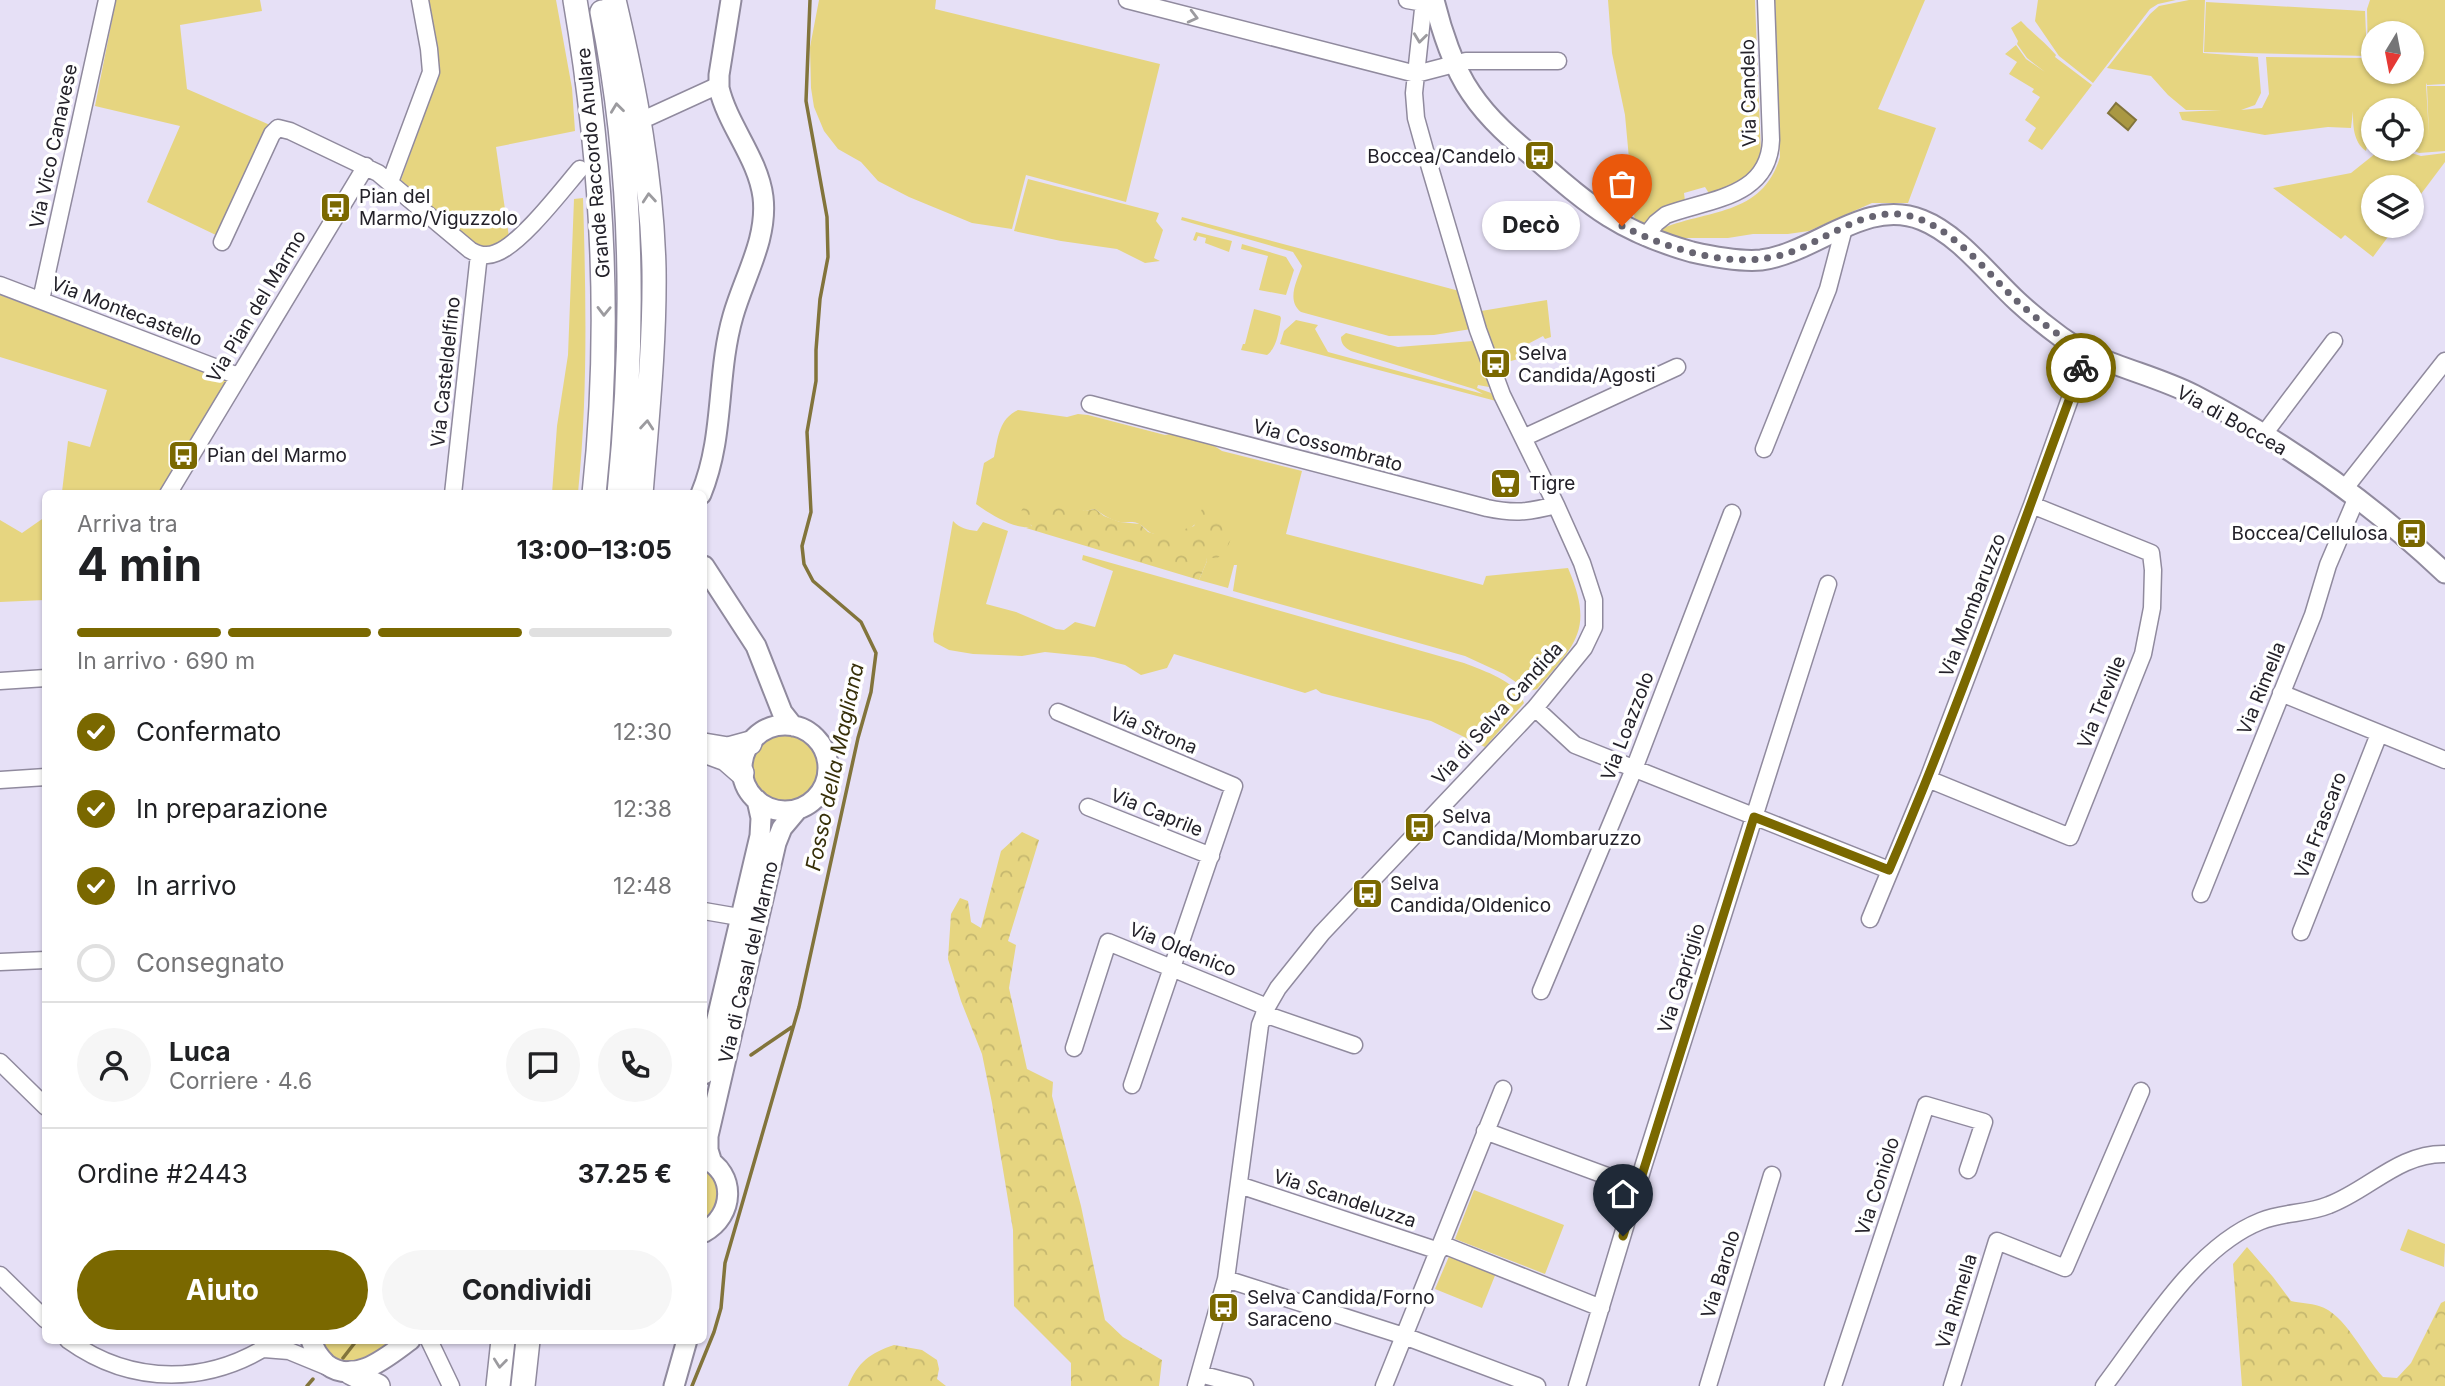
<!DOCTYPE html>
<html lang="it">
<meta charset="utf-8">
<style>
:root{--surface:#fff;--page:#f6f6f6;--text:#202124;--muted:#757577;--line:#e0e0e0;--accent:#7a6800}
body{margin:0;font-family:Inter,sans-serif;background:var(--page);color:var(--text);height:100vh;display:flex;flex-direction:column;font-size:26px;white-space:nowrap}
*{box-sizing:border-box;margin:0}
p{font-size:23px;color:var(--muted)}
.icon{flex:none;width:38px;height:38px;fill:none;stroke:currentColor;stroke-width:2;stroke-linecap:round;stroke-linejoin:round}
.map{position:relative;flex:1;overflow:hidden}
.sheet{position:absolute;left:42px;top:490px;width:665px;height:854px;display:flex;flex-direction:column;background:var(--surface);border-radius:10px;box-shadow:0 2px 5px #0004}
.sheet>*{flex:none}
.needle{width:46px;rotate:190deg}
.fabs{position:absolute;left:2361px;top:21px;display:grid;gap:14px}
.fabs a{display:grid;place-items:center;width:63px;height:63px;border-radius:50%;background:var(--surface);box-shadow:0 2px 5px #0004;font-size:35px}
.pin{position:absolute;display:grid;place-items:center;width:60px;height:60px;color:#fff;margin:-72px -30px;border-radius:50% 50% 50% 0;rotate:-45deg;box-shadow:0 0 7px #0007}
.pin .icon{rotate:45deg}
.courier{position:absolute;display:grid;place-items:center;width:70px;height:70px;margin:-35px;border:5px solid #7a6800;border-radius:50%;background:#fff;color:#222;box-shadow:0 2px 9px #0007}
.bubble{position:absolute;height:49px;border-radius:24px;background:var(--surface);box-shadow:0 2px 5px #0004;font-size:23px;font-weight:700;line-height:49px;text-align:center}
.summary em{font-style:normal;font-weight:700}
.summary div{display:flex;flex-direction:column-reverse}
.summary{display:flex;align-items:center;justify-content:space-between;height:119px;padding:0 35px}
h1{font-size:46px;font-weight:700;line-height:52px}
.bar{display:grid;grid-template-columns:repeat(4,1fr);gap:10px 7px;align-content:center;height:84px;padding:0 35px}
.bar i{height:9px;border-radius:5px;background:var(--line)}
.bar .current{background:var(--accent)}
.bar p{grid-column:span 4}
.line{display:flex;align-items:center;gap:18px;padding:0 35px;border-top:2px solid var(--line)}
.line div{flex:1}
.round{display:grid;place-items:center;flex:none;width:74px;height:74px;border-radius:37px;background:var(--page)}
ol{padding:0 35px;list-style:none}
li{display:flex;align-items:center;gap:21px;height:77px}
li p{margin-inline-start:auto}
li .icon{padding:7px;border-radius:50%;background:var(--accent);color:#fff;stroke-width:4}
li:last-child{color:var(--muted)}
li i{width:38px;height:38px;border:4px solid var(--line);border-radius:50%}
.button{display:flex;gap:14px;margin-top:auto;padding:14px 35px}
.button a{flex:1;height:80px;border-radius:42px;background:var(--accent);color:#fff;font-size:28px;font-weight:700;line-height:80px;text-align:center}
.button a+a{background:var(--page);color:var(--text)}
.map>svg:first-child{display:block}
</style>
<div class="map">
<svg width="2445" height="1386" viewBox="0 0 2445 1386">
<defs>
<pattern id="forest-crowns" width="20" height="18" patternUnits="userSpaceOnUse" patternTransform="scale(1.75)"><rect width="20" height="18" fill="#e6d580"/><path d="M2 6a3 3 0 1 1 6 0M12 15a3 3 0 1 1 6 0" fill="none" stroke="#c5b76f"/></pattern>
</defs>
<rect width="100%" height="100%" fill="#e6e0f6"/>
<path fill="#e6d580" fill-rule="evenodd" d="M116 0H260L262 11 180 25 187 89 270 125 220 237 147 202 180 126 95 106Z
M426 0H556L572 88 575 131 496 147 509 237 487 250 474 245 401 180 436 81V59Z
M819 0H936L935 9 1160 64 1126 202 1026 175 1012 229 972 223 909 197 878 181 861 162 838 149 824 131 814 107 811 88 810 47Z
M1608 0H1755L1761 154 1748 178 1739 185 1710 195 1705 187 1684 193 1685 201C1667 206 1658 210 1650 228L1635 224 1625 115 1612 53Z
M1775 0H1925L1878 109 1936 128 1908 203H1872L1809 231 1788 234H1753L1728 238H1679L1658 230C1707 209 1762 217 1780 157Z
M2038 0H2176L2158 4 2150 9 2093 83 2059 56 2035 21Z
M2189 0H2205L2203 53 2258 57 2261 93 2255 105 2241 110 2262 108 2269 94 2266 57 2368 58 2367 9 2370 0H2445V84L2427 85 2426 83 2429 137 2427 86H2445V151L2419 153 2410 149 2412 110 2371 111V129L2367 130 2369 138 2366 151C2353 142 2353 125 2353 111L2351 128 2328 127 2265 135 2182 120 2179 112 2221 110H2186L2168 95 2151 76 2107 68 2150 14 2159 6ZM2373 33H2412V72H2373Z
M2206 2 2365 11 2367 56 2204 52Z
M2021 21C2032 33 2045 42 2056 55L2055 57 2092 85 2042 150 2028 141 2036 128 2025 120 2040 97 2032 92 2034 89 2009 74 2017 62 2005 54 2016 45 2026 59 2045 72 2027 58 2017 44 2018 41 2011 28Z
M2381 149H2398L2421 156 2445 153V162L2412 206V187H2373V226H2396L2373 257 2345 235 2341 239 2273 188 2351 173Z
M1028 179 1159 213 1156 221 1163 230 1154 258 1160 261 1145 263 1117 249 1061 241 1014 231Z
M583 198C586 296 588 395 578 493H552L557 426 568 355 574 199Z
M1182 217 1463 292 1471 329 1434 335 1389 336 1301 312C1286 300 1297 281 1302 266L1293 252 1181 220Z
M1196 232 1232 241 1229 252 1205 243 1206 238 1198 236 1196 241 1193 240Z
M1242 244 1286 257 1294 270 1286 295 1259 290 1268 256 1241 249Z
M0 295 229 381 160 493 62 492 68 441 90 447 107 390 0 357Z
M1547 300 1551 337 1545 339 1543 336 1518 349V359L1497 365 1481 311Z
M1254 309 1280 316 1281 318C1279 330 1277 348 1267 355L1241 350 1243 344H1245Z
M1296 320 1318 325 1315 329 1328 352 1483 394 1474 389 1351 351C1345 348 1341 344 1341 337L1346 333 1398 347 1473 341 1477 347 1489 387 1478 385 1477 388 1491 393 1496 401 1280 344 1284 331Z
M1018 410 1067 417 1078 414 1088 415 1165 435C1182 431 1208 441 1222 451L1302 471 1286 534 1483 585 1486 576 1568 568C1594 629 1577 643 1537 689L1529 691 1504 674 1465 656 1233 591 1237 565H1234L1228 588 1199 580 1207 561 1205 555 1208 554 1198 521C1191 532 1163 538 1151 533 1146 530 1143 525 1137 523 1132 521 1126 523 1120 522 1111 520 1103 515 1095 509L1085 511 1076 509 1030 524 1032 527C1015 530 990 514 976 504L984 463 994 457C998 437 999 419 1018 410Z
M45 517V600L0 602V520L22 533Z
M953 521C960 528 967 530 977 531L983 522 1008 531 986 604 1016 612 1056 629 1064 630 1075 622 1095 627 1113 571 1082 560 1083 555 1464 663C1484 671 1517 681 1524 703L1485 747 1431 721 1321 693 1316 689 1305 693 1174 654 1167 668 1141 675 1125 665 1094 657 1045 652 1022 656 973 654 949 650 934 642 933 634Z
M752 768a33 33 0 1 1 66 0a33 33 0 1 1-66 0Z
M704 1169C725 1184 720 1208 704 1224Z
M1474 1190 1564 1225 1545 1274 1455 1239Z
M2408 1229 2445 1244 2444 1267 2400 1250Z
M1450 1254 1496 1273 1482 1308 1435 1289Z
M320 1341H391C368 1358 339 1375 320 1341Z"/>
<path fill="url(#forest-crowns)" d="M1055 499 1072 503C1079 512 1086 511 1095 509L1104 516 1120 522 1140 524 1148 532 1155 534 1179 531 1194 526 1202 509 1216 511 1233 529C1232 540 1226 553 1216 559L1206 555 1207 561 1199 580 1026 528 1032 526 1020 517C1022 498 1039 501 1055 499Z
M1022 832 1039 840 1008 941 1016 945 1009 988 1027 1069 1053 1082 1052 1096 1081 1206 1105 1320 1123 1337 1162 1360 1159 1386H1071V1363L1014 1306 1013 1230 992 1103 982 1054 961 1001 948 959 951 914 960 898 968 901 971 922 981 928 1001 851Z
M2247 1247 2273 1277 2291 1301C2300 1303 2310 1303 2319 1306 2345 1313 2364 1357 2383 1377L2397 1378 2411 1363 2441 1303 2445 1301V1386H2242L2233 1264Z
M894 1345 922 1350 937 1360 939 1369 937 1379 946 1386H848C858 1362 870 1353 894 1345Z"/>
<path fill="#aa9843" stroke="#82743b" stroke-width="2" d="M2116 103 2136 120 2128 130 2108 113Z"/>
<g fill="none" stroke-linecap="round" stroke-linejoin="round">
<path stroke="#82743b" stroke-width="3.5" d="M751 1055 792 1027
M343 1358 357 1340
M307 1386 313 1379
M692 1386 714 1332 721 1308 725 1263 799 1007 858 738 871 692 876 653 861 622 813 581 804 564 802 546 811 512 807 432 816 381V350L820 299 828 257 827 217 806 101 810 0"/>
<defs>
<path id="minor" d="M1127 0 1416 74
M1407 0 1424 3
M1416 74 1466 61H1558
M649 117 719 85
M390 182 431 72 429 49 420 0
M1645 237 1656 223 1666 215C1708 199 1769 198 1771 140L1766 0
M222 242 272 134 278 128 290 131 378 173 470 250C478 255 487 257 496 253 521 244 562 190 580 169
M0 285 238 376
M41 300 107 0
M1090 404 1487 508C1515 514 1529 512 1556 505
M2264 434 2334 341
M1523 438 1677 367
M1764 449 1828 289 1844 228
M2345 488 2445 361
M168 494 366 166
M453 494 479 254
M0 681 46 678
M2281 693 2445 760
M1535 708 1575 745 1889 870
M1058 712 1234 786 1132 1085
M1928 779 2070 837 2143 654 2152 608 2153 570 2151 553 2032 505
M0 780 46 777
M1088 807 1211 856
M2201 894 2313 615 2328 565 2357 497
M704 911 739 917
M1870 919 1928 779 2032 505 2087 351
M2301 932 2379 734
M0 962 46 960
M1541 991 1634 769 1732 513
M1264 1014 1354 1045
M1074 1048 1108 942 1267 1007
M0 1062 46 1107
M1485 1131 1637 1187
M1239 1185 1439 1251
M1441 1244 1601 1308
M0 1275 46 1320
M1226 1279 1404 1336 1537 1386
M68 1340C132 1386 210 1386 277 1340
M429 1340 451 1386
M264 1349 289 1351 328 1367
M1200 1374 1245 1386
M1196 1386 1226 1279 1260 1025 1267 1007 1278 988 1322 933 1535 708 1584 648 1594 627V600L1582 563 1556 505 1502 395 1478 330 1428 161 1416 118 1414 93 1424 0
M1384 1386 1503 1089
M1577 1386 1644 1164 1828 584
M1708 1386 1772 1175
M1833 1386 1926 1105 1984 1122 1968 1170
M1952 1386 1997 1241 2065 1268 2141 1091
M2104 1386C2146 1331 2195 1247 2261 1221 2283 1212 2307 1214 2329 1205 2369 1190 2399 1153 2445 1154"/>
<path id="major" d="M1434 0C1441 29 1454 69 1471 93 1489 120 1513 140 1537 160 1592 208 1621 232 1692 252 1714 257 1739 262 1761 260 1816 253 1865 197 1922 220 1958 234 1989 275 2017 301 2031 314 2046 326 2061 337 2100 365 2151 373 2194 395 2285 442 2370 502 2445 573
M701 494C725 436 716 375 733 316 744 277 768 239 763 197 758 158 728 126 719 88V75L731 0
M704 566 756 646 782 712 793 726
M742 768a43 43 0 1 1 86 0a43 43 0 1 1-86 0Z
M704 1074 760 836 761 818 757 800
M704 1158C737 1173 734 1216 704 1232
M712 1163 708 1150V1136L776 843 782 828 798 809
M311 1340C314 1350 319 1357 326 1364 354 1386 387 1357 410 1340
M674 1386 687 1340"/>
<path id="highway" d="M575 0C603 164 612 328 594 494
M614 0C635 89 652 178 654 269 655 344 647 419 641 494
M602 12C634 169 635 334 619 494
M704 745 728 749 750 743
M707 752 726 759 742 773
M351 1373 378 1386
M498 1386 503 1340
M523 1386 528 1340"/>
</defs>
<use href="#minor" stroke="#908a9e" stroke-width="19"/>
<use href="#major" stroke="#908a9e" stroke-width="23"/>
<use href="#highway" stroke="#908a9e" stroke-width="26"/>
<use href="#minor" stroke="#fff" stroke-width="16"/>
<use href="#major" stroke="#fff" stroke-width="19"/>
<use href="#highway" stroke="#fff" stroke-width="23"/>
</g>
<defs><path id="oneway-chevron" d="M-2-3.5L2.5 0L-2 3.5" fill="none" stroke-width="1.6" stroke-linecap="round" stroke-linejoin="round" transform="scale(1.75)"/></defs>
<g stroke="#9c9b9f">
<use href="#oneway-chevron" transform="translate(1193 17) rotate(14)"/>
<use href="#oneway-chevron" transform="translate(1420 38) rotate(97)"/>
<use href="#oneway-chevron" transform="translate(617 108) rotate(-97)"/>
<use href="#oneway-chevron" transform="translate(649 198) rotate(-95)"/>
<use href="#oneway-chevron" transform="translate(604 311) rotate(91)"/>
<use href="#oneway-chevron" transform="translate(647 425) rotate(-85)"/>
<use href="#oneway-chevron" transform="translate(500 1363) rotate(96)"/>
</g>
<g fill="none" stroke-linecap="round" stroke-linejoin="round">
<path stroke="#676471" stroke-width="7" stroke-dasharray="0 12.6" d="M1622 226C1671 250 1737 272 1791 252 1827 239 1866 207 1906 215 1952 225 1985 271 2018 302 2039 321 2062 339 2087 351L2081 368"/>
<path stroke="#7a6800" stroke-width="9" d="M1623 1236 1754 817 1889 870C1960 706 2018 536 2081 368"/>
</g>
<defs>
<symbol id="bus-square" viewBox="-11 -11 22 22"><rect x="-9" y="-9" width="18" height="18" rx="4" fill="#7a6800" stroke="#fff"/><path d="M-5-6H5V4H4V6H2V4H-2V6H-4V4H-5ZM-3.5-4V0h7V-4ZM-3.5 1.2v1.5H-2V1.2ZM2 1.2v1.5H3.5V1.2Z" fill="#fff"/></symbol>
<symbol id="supermarket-square" viewBox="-11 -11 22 22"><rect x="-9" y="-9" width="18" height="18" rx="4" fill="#7a6800" stroke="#fff"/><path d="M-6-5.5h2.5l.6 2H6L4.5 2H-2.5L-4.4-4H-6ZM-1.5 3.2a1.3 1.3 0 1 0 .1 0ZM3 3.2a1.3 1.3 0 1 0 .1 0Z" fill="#fff"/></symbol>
</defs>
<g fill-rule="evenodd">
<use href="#bus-square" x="1522" y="138" width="35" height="35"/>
<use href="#bus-square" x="318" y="190" width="35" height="35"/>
<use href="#bus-square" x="1478" y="346" width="35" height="35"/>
<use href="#bus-square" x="166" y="438" width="35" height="35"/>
<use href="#supermarket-square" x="1488" y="466" width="35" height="35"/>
<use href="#bus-square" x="2394" y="516" width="35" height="35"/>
<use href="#bus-square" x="1402" y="810" width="35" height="35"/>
<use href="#bus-square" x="1350" y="876" width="35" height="35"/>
<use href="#bus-square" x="1206" y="1290" width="35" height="35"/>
</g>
<g text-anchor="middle" stroke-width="7" stroke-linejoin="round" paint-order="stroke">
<g font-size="19" fill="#232129" stroke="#fff">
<text transform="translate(1748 93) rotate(-91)" y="7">Via Candelo</text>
<text transform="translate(53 146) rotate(-78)" y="7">Via Vico Canavese</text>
<text transform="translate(593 163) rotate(-95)" y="7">Grande Raccordo Anulare</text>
<text transform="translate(256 306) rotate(-59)" y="7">Via Pian del Marmo</text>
<text transform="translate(127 311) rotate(21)" y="7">Via Montecastello</text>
<text transform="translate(445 372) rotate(-84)" y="7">Via Casteldelfino</text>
<text transform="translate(2232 420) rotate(29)" y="7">Via di Boccea</text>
<text transform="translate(1328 445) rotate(15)" y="7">Via Cossombrato</text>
<text transform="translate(1972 605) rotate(-69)" y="7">Via Mombaruzzo</text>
<text transform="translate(2261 688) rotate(-68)" y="7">Via Rimella</text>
<text transform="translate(2101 702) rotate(-68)" y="7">Via Treville</text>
<text transform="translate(1497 713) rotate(-48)" y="7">Via di Selva Candida</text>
<text transform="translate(1627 726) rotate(-69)" y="7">Via Loazzolo</text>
<text transform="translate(1154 730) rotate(23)" y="7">Via Strona</text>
<text transform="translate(1157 812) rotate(22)" y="7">Via Caprile</text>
<text transform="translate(2320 825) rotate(-69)" y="7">Via Frascaro</text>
<text transform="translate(1183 949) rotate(22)" y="7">Via Oldenico</text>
<text transform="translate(748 962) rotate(-77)" y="7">Via di Casal del Marmo</text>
<text transform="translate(1681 978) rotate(-72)" y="7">Via Capriglio</text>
<text transform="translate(1877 1186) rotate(-72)" y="7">Via Coniolo</text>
<text transform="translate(1345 1198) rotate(18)" y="7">Via Scandeluzza</text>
<text transform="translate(1720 1274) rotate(-73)" y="7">Via Barolo</text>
<text transform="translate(1956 1301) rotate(-73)" y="7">Via Rimella</text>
</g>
<g font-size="19" fill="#232129" stroke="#fff" text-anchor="start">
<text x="1516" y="163" text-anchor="end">Boccea/Candelo</text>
<text x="359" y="203">Pian del<tspan x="359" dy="22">Marmo/Viguzzolo</tspan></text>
<text x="1518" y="360">Selva<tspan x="1518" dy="22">Candida/Agosti</tspan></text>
<text x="207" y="462">Pian del Marmo</text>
<text x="1529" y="490">Tigre</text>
<text x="2388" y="540" text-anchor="end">Boccea/Cellulosa</text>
<text x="1442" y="823">Selva<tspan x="1442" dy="22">Candida/Mombaruzzo</tspan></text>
<text x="1390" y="890">Selva<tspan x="1390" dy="22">Candida/Oldenico</tspan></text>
<text x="1247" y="1304">Selva Candida/Forno<tspan x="1247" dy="22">Saraceno</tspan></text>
</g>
<g font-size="21" font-style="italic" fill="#362f08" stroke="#fff">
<text transform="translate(835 767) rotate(-78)" y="7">Fosso della Magliana</text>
</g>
</g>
</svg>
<div class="fabs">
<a><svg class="needle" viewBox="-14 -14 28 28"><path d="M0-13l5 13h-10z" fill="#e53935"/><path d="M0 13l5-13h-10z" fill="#757577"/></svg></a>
<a><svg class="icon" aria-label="locate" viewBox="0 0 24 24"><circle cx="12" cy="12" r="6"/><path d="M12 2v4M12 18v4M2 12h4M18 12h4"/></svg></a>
<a><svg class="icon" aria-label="layers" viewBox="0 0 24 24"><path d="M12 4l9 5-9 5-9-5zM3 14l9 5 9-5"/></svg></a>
</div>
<div class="pin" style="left:1622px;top:226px;background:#ea580c"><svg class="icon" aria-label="bag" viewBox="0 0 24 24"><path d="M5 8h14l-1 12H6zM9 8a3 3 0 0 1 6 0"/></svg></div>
<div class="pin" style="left:1623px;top:1236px;background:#1f2937"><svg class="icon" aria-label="home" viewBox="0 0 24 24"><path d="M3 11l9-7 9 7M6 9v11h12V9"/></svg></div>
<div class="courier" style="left:2081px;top:368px"><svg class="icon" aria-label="bike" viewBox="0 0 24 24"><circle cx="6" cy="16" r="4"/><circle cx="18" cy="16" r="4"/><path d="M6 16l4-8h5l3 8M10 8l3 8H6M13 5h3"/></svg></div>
<div class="bubble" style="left:1482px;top:201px;width:98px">Decò</div>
<section class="sheet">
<div class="summary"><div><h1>4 min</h1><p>Arriva tra</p></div><em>13:00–13:05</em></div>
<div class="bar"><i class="current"></i><i class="current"></i><i class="current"></i><i></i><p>In arrivo · 690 m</p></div>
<ol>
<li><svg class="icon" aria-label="check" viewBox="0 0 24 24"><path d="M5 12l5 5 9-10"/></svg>Confermato<p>12:30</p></li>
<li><svg class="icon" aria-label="check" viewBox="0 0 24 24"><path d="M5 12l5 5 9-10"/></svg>In preparazione<p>12:38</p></li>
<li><svg class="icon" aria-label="check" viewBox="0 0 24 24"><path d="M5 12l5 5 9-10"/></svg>In arrivo<p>12:48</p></li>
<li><i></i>Consegnato</li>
</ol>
<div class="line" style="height:126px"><a class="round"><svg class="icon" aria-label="person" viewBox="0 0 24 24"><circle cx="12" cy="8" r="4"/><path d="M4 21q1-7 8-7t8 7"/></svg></a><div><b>Luca</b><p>Corriere · 4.6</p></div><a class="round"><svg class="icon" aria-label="chat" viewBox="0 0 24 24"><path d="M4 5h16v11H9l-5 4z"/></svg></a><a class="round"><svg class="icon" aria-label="phone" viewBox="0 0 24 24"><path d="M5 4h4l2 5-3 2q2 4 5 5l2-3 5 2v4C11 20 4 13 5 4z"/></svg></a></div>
<div class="line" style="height:91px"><div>Ordine #2443</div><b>37.25 €</b></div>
<div class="button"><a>Aiuto</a><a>Condividi</a></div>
</section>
</div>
